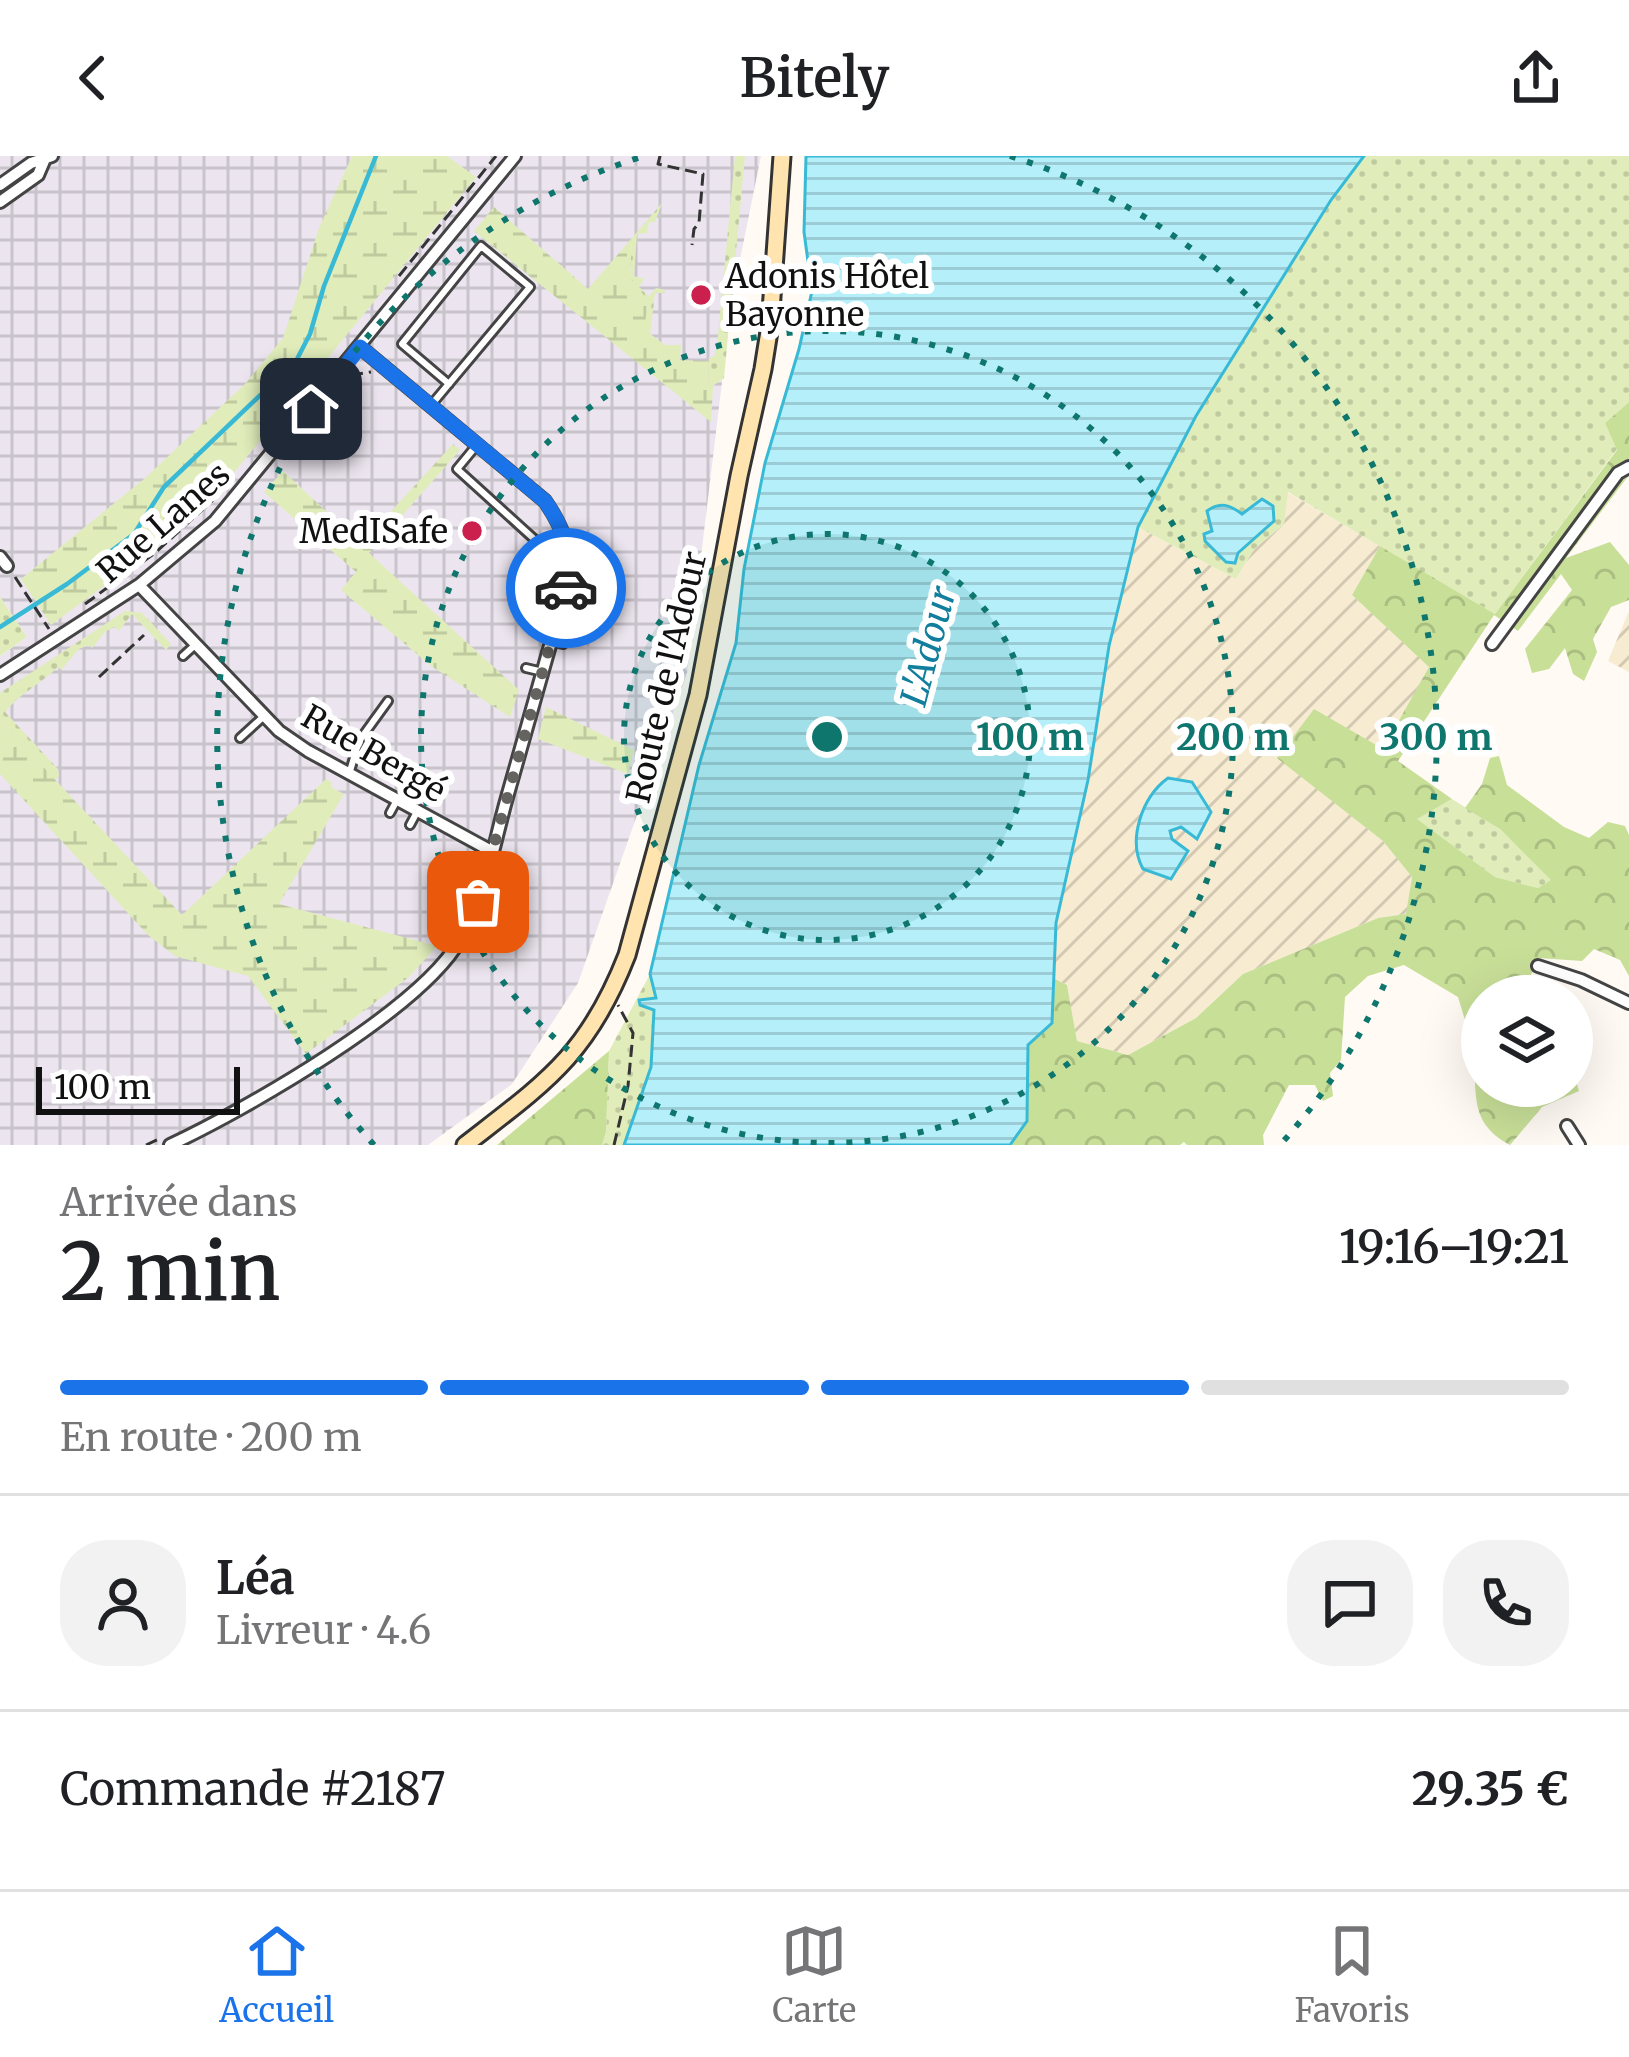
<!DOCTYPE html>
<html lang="fr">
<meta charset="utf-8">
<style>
:root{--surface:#fff;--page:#f2f2f2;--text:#202124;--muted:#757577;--line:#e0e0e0;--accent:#1a73e8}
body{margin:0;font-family:Merriweather,serif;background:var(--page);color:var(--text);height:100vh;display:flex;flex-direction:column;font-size:45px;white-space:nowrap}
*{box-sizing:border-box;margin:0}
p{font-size:39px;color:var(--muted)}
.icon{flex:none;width:66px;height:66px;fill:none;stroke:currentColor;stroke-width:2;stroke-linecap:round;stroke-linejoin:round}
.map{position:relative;height:989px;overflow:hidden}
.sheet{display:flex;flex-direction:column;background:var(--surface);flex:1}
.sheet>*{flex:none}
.controls{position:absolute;left:1461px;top:819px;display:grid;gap:24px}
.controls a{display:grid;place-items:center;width:132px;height:132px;border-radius:50%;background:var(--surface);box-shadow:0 12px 48px #0002;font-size:60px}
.scale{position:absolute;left:36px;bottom:30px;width:204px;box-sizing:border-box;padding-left:12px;border:6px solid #111;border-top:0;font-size:33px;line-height:42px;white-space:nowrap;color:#111;-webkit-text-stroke:9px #fff;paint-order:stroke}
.pin{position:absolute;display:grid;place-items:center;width:102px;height:102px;color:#fff;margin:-51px;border-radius:24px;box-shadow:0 6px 18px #0006}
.courier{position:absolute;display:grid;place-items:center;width:120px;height:120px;margin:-60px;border:9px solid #1a73e8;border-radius:50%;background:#fff;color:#222;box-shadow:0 3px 15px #0007}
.overview em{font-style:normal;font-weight:600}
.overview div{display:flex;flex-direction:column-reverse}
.overview{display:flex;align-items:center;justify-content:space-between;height:204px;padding:0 60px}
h1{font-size:78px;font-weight:600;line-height:90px}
.bar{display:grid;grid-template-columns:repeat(4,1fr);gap:18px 12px;align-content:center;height:144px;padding:0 60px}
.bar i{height:15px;border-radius:9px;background:var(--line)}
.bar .active{background:var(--accent)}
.bar p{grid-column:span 4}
.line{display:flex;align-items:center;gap:30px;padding:0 60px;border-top:3px solid var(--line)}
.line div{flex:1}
.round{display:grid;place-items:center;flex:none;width:126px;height:126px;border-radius:48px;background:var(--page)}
header{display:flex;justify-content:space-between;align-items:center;height:156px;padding:0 60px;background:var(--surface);font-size:54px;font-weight:600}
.tab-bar{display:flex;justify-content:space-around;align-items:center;height:168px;border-top:3px solid var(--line);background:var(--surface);font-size:33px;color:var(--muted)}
.tab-bar a{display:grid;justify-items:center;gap:6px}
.tab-bar .active{color:var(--accent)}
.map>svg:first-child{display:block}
</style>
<header><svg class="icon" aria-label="back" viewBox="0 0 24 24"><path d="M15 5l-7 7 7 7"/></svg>Bitely<svg class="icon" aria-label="share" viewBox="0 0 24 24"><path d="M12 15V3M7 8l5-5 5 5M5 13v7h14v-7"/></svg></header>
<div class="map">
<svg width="1629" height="989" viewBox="0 0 1629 989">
<defs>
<pattern id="industrial-grid" width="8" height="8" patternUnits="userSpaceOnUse" patternTransform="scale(3)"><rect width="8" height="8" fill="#ece5ef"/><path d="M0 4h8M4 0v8" fill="none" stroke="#c9c3cc"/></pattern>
<pattern id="farmland-furrows" width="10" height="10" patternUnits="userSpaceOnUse" patternTransform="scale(3)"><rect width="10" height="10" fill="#f7ecd2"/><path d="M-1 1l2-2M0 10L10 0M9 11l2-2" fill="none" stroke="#d3c9b3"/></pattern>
<pattern id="grass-dots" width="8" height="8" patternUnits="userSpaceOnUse" patternTransform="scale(3)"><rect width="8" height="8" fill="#e0edba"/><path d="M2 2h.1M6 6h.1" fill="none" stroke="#bfca9f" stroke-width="1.8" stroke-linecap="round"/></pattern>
<pattern id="forest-crowns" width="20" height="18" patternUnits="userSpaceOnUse" patternTransform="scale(3)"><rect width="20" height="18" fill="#c8df98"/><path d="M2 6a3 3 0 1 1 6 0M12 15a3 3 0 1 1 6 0" fill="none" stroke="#abbe82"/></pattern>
<pattern id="wetland-marsh" width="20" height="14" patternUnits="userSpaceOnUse" patternTransform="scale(3)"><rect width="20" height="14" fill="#e0edba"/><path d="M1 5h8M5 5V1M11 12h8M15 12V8" fill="none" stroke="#bfca9f"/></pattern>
<pattern id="water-rules" width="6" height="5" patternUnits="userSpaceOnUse" patternTransform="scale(3)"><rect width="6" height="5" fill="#b5effa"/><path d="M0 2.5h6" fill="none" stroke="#9bccd5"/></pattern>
</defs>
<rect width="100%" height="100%" fill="#fffaf4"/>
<path fill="url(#industrial-grid)" d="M0 0H761L732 143 687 517 578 827 512 928 428 989H0V500L27 481 0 441Z"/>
<path fill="url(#farmland-furrows)" d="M1287 336 1380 390 1352 439 1430 511 1383 593 1277 601 1383 685 1412 721 1407 758 1378 762 1243 818 1196 862 1128 899 1077 885 1067 829 1055 823 1056 767 1088 624 1109 490 1138 371 1236 423 1254 393 1284 368Z
M1629 455V516L1608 505Z"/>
<path fill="url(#grass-dots)" d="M735 0H745L724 222 713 230 708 229 709 201H714L717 190Z
M1364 0H1629V246L1605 267 1617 293 1495 458 1288 336 1284 368 1254 393 1236 423 1138 371C1205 243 1277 115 1364 0Z
M662 47 655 66H649L647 77 637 78 634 120 644 123 639 131 649 140 656 132 665 134 664 137H655L650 179 645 174 647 144 630 122 632 82Z
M0 441 27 481 0 500Z
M125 455 142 457 171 488 166 494 132 458 119 475 115 471 106 475 92 492 89 489 79 493 61 514 58 511C38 530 19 538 5 556L58 613 59 620 55 624 0 565V537Z
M1452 643 1500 673 1552 724 1538 732 1495 721 1416 663Z
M650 818 656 842 640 844V849L654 854 651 911 624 989H602L606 976 609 895Z"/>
<path fill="url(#forest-crowns)" d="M1629 246V319L1566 402 1610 386 1629 409V444L1611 451 1593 483 1597 496 1584 525 1573 518 1565 492 1549 513 1532 517 1525 493 1572 434 1561 418 1518 475 1494 459 1398 605 1452 643 1417 663 1495 721 1538 732 1551 724 1500 673 1465 652 1482 628 1490 602 1499 600 1507 629 1564 671 1589 682 1608 666 1625 670 1629 679V820L1620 804 1594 793 1582 805 1539 802 1521 840H1482V930H1572V913L1579 935 1542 951 1510 989C1468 966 1478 939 1473 897 1471 879 1463 859 1458 841L1404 809 1368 820 1345 841 1341 904 1330 917 1333 940 1323 945 1315 929H1289L1263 979 1264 989H1187L1184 986 1180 989H1010L1027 965 1028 889 1052 867 1055 823 1067 829 1077 885 1128 899 1196 862 1243 818 1378 762 1406 758 1412 721 1383 685 1277 602 1314 553 1383 593 1429 511 1352 439 1380 390 1495 458 1617 294 1605 267Z
M609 895 606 976 602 989H497Z"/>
<path fill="url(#wetland-marsh)" d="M352 0H447L476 21 219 335 153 394 51 469 21 423 144 323 246 227 283 182 319 72Z
M494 51 588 133 632 82 630 122 647 143 645 174 665 189H681L680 204 709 205 708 229 713 230 711 266 474 75Z
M453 288 460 294 369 397 519 534 510 561 431 510 341 434 356 416 264 336 283 315 361 388Z
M546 551 634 594 628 618 538 583Z
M0 565 182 759 326 623 332 626 331 631 344 638 279 748 437 790 409 821 306 898 248 820 175 800 148 779 0 618Z"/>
<path fill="url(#water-rules)" stroke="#38bad6" stroke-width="3" d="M806 0H1364L1331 44 1196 260 1138 371 1109 490 1088 624 1056 767 1052 867 1028 889 1027 965 1010 989H624L651 911 654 854 640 849 639 844 656 842 650 818 699 609 736 487 744 413 765 307 799 193 812 135 804 76Z
M1262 343 1273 350 1274 365 1238 397 1235 407 1226 406 1205 385 1204 378 1212 375 1207 355C1220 345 1230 349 1242 358Z
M1168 622 1192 626 1211 656 1197 683 1181 671 1170 675 1172 683 1188 695 1171 723 1143 713C1127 684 1142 641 1168 622Z"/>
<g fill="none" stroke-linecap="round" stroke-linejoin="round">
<path stroke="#38bad6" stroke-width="4.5" d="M0 471 67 428 134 378 164 331 296 205 310 178 324 130 376 0"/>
<defs>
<path id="service" d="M432 248 530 131 481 90 402 188 449 228
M476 290 457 313 544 392
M551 485 563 488
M183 500 194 490
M526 512 543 516
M324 573 357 592
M240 582 263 561
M350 615 359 585 388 545
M390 657 397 644
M410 669 418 654"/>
<path id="minor" d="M0 29 31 7 52 0
M0 46 38 19 44 5
M0 401 7 410
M139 429 279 575 308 595 493 696
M1492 488 1618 317 1629 311
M0 519 139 429 215 365 515 0
M1538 810 1581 824 1629 847
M1567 970 1579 989
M170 989C245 954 420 854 460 784 485 742 493 692 506 645 526 574 546 503 566 433 573 398 565 374 545 345L360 191"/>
<path id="secondary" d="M465 989C546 926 588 899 627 799L698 539 739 320 763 213 770 169 782 0"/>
</defs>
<use href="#service" stroke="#444" stroke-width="12"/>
<use href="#minor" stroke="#444" stroke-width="16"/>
<use href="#secondary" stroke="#333" stroke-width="21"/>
<path stroke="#333" stroke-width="3" stroke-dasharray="12 6" stroke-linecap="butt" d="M660 0 658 8 703 18 699 67 694 73 692 89
M399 120 496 0
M351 219 371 216
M15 421 49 473
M85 448 155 397 222 336
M99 521 144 479
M146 989 161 982
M614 989 628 930 633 877 618 849"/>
<use href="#service" stroke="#fff" stroke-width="6"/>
<use href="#minor" stroke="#fff" stroke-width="10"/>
<use href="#secondary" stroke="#ffe4af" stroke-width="15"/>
</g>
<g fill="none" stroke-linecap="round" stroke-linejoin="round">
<path stroke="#646360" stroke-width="12" stroke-dasharray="0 21.6" d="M478 746 566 432"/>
<path stroke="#1a73e8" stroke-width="15" d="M311 253 360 191 545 345C565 374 573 398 566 432"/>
</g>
<circle cx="827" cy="581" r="203" fill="#0f766e" fill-opacity=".12"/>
<g fill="none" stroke="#0f766e" stroke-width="6" stroke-dasharray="6 12">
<circle cx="827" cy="581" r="203"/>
<circle cx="827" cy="581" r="406"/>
<path d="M374 989A609 609 0 0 1 644 0M1010 0A609 609 0 0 1 1280 989"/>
</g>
<g fill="#cb1f4d" stroke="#fff" stroke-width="4.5">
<circle cx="701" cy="139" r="12"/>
<circle cx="472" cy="375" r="12"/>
</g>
<g text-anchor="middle" stroke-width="12" stroke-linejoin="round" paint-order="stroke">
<g font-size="33" fill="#111" stroke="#fff" text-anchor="start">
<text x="725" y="132">Adonis Hôtel<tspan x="725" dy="38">Bayonne</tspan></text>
<text x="448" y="387" text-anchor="end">MedISafe</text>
</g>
<g font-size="33" fill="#111" stroke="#fff">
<text transform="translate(163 366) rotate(-41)" y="12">Rue Lanes</text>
<text transform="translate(666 521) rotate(-77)" y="12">Route de l'Adour</text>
<text transform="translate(374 597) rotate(30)" y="12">Rue Bergé</text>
</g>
<g font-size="36" font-style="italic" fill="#107e9c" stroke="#fff">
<text transform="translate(928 490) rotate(-75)" y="13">L'Adour</text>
</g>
</g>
<circle cx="827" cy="581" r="18" fill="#0f766e" stroke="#fff" stroke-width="6"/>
<g font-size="36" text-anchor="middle" font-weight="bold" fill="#0f766e" stroke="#fff" stroke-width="12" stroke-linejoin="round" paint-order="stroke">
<text x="1030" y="594">100 m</text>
<text x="1233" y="594">200 m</text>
<text x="1436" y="594">300 m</text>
</g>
</svg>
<div class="controls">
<a><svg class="icon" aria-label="layers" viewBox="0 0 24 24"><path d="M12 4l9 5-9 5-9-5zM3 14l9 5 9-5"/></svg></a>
</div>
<div class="scale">100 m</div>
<div class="pin" style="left:478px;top:746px;background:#ea580c"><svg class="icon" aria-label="bag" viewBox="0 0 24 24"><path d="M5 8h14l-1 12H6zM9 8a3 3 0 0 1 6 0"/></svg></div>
<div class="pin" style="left:311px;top:253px;background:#1f2937"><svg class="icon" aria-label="home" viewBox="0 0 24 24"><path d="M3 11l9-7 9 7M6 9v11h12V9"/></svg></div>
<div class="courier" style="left:566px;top:432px"><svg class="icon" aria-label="car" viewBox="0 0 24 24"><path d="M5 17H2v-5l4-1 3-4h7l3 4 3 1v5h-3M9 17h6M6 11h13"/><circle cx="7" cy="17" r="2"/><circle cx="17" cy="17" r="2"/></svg></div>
</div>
<section class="sheet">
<div class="overview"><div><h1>2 min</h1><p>Arrivée dans</p></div><em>19:16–19:21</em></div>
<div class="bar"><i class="active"></i><i class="active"></i><i class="active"></i><i></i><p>En route · 200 m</p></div>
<div class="line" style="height:216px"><a class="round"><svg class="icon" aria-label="person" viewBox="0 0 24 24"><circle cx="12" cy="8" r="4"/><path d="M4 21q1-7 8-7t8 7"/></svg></a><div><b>Léa</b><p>Livreur · 4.6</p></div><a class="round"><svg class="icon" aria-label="chat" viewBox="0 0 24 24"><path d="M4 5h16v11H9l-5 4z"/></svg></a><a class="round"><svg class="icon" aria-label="phone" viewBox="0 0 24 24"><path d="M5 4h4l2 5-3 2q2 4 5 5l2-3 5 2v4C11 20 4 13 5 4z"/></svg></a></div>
<div class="line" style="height:156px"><div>Commande #2187</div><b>29.35 €</b></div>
</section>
<nav class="tab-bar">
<a class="active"><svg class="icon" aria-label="home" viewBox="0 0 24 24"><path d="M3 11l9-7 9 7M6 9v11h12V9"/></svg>Accueil</a>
<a><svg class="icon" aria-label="map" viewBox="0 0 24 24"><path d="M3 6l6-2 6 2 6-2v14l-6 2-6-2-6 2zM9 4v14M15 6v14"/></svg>Carte</a>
<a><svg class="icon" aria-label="saved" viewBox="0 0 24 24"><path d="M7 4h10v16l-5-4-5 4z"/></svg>Favoris</a>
</nav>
